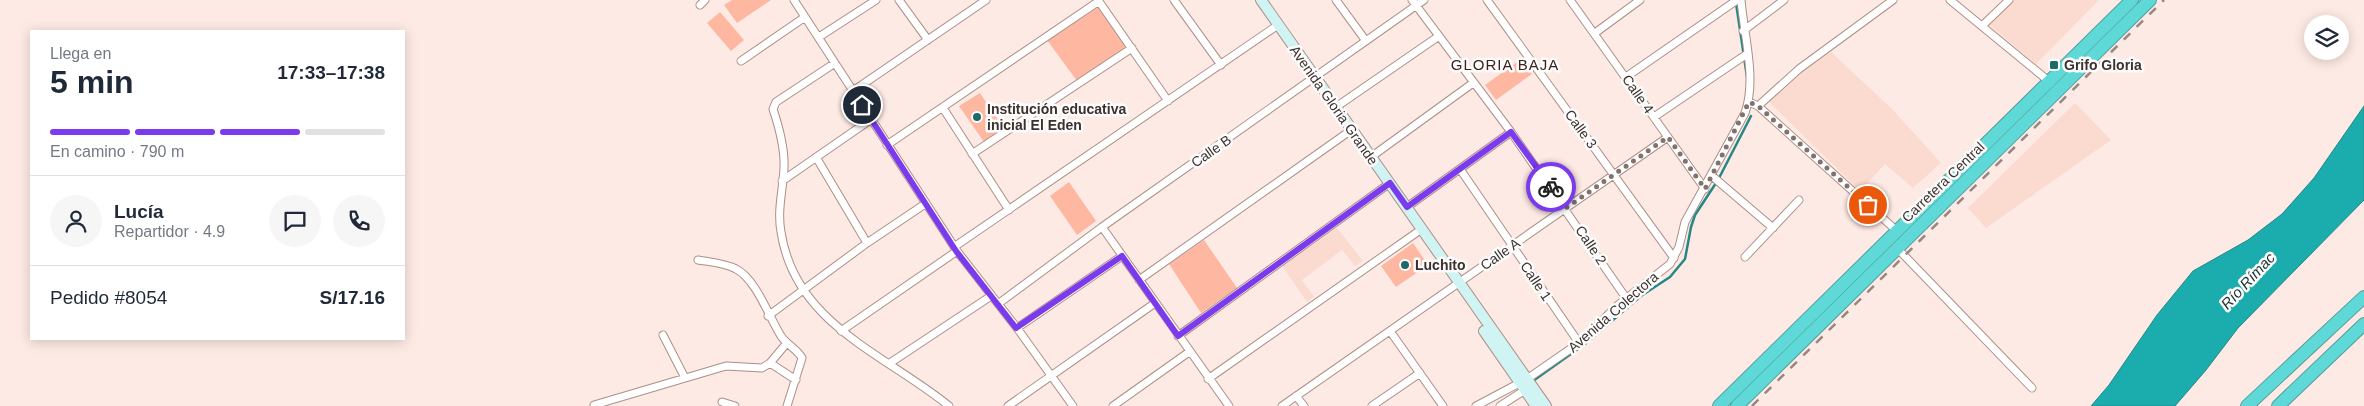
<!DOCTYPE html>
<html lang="es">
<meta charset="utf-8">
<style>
:root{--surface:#fff;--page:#f6f6f7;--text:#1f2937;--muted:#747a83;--line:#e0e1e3;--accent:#7c3aed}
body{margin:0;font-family:Arial,sans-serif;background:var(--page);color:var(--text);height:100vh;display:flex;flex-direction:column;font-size:19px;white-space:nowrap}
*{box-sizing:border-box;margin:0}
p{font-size:16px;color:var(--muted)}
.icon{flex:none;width:28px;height:28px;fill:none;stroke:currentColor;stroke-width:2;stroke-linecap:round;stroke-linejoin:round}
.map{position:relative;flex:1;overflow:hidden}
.drawer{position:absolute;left:30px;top:30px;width:375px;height:310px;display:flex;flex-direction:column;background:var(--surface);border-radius:0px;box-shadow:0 2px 12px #0003}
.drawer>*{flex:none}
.buttons{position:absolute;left:2304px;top:15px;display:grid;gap:10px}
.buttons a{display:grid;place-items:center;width:45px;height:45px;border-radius:50%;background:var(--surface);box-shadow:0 2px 12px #0003;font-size:25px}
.pin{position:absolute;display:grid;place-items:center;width:42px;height:42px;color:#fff;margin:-21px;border:2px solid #fff;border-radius:50%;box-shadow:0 1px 5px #0007}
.courier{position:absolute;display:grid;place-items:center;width:50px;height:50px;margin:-25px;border:4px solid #7c3aed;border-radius:50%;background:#fff;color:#222;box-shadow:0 1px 6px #0007}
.head em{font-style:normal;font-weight:600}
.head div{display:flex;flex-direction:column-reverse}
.head{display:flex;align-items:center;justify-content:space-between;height:85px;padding:0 20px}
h1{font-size:32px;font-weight:600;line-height:38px}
.bar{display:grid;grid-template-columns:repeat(4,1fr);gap:8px 5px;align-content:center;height:60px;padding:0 20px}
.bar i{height:6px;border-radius:4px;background:var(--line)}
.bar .selected{background:var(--accent)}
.bar p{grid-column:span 4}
.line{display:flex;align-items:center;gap:12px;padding:0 20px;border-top:1px solid var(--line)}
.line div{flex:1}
.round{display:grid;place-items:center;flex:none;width:52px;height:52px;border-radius:26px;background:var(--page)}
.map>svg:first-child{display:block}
</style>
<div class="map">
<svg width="2364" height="406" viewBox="0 0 2364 406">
<rect width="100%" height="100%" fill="#feeae4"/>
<path fill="#fbdad0" d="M2011 0H2099L2036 64 1987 23Z
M1831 52 1893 110 1941 163 1913 188 1885 164 1860 191 1766 99Z
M2075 103 2111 140 1986 228 1968 208Z
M1337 228 1363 261 1355 266 1342 250 1302 280 1314 297 1307 302 1282 266Z"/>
<path fill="#feb8a2" d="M732 0H771L737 23 724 5Z
M1100 6 1128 47 1077 81 1047 40Z
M720 12 744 40 731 51 707 23Z
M1521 59 1532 74 1496 100 1485 85Z
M980 93 1004 129 984 142 959 106Z
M1069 182 1096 221 1077 235 1050 196Z
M1204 240 1237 288 1201 313 1169 264Z
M1413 243 1428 265 1396 287 1381 266Z"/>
<path fill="#1badad" stroke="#258887" d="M2364 106V200L2238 328 2206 370 2175 406H2091L2109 385 2157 315 2193 271 2248 240 2282 214 2314 178Z"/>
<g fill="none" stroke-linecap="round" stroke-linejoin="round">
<path stroke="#258887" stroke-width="2.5" d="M1736 3 1747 77
M1533 381 1585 344 1641 296 1670 277 1685 259 1691 227 1695 215 1718 180 1751 116"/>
<defs>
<path id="street" d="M794 0 957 251 1017 328 1073 406
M899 0 928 40
M1098 0 1168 101
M1174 0 1221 65
M1336 0 1366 41
M1412 0 1511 132 1626 298
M1487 0 1674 258
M1570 0 1705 189
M1950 0 2051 83
M700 5 705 0
M1982 26 2009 0
M1743 31 1784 0
M1595 33 1640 0
M819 37 876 0
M741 61 805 17
M835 63 776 102 773 109C779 127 785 149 784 168 783 190 777 210 781 232 795 324 885 354 949 406
M1626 77 1737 0
M853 91 986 0
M1749 102 1758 106 1897 231
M1758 106 1799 69 1893 0
M1336 107 1439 36
M943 108 1009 210
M1654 117 1747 54
M887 145 1099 1
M972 154 1132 48
M816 157 867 243
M1371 157 1473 83
M1460 169 1579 343
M1712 176 1773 228
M782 181 870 120
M1407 207 1511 132
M1102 227 1229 406
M954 247 1278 25
M1897 248 2032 388
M1745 257 1799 200
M698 260C710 262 725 263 736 269 756 279 769 317 781 336 787 345 797 349 802 358L787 406
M1139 280 1347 133
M998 304 1102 227 1424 0
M768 316 867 243 925 204
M1017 328 1122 256
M841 331 957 251
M1390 331 1443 406
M663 335 685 378
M1178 336 1390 183
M770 363 796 380
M890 363 991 296
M1208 379 1416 233
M1296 396 1304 406
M722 402 735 406
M594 405 726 366 762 368 770 363 786 344
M1008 406 1155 303
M1113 406 1189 352
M1282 406 1668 137
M1372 406 1420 373
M1476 406 1527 379 1579 343 1618 305 1670 264 1679 247 1685 222 1745 113C1757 79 1744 36 1741 0
M1500 406 1525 390"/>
<path id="secondary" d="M1261 0 1546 406
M1484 331 1536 406"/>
<path id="highway" d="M1719 406 2132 0
M1737 406 2150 0
M2247 406 2364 297
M2278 406 2364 324"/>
</defs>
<use href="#street" stroke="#ad8f85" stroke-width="9"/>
<use href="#secondary" stroke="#ad8f85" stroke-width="12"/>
<use href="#highway" stroke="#529e9c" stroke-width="14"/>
<use href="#street" stroke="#fff" stroke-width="7"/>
<use href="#secondary" stroke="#cff4f3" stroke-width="10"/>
<use href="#highway" stroke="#5ed9d8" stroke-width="12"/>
<path stroke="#978782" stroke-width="2.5" stroke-dasharray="9 9" stroke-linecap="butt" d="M1752 406 2164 0"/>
</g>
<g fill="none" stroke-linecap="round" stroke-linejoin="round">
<path stroke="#81726d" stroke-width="5" stroke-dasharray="0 9" d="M1551 187 1566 208 1668 137 1705 189 1749 102 1758 106 1868 205"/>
<path stroke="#7c3aed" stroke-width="6" d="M862 105 956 251 1016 328 1122 256 1178 336 1390 183 1407 207 1511 132 1551 187"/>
</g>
<g fill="#1d6a6a" stroke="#fcfcfc" stroke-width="2">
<rect x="2049" y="60" width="10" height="10" rx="2.5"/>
<circle cx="977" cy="117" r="5"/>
<circle cx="1405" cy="265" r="5"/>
</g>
<g text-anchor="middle" stroke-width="5" stroke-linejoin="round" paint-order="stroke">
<g font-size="14" font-weight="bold" fill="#3d312d" stroke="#fcfcfc" text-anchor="start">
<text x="2064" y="70">Grifo Gloria</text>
<text x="987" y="114">Institución educativa<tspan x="987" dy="16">inicial El Eden</tspan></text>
<text x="1415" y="270">Luchito</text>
</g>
<g font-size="14" fill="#3d312d" stroke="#fcfcfc">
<text transform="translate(1638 94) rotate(55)" y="5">Calle 4</text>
<text transform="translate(1334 105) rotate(55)" y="5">Avenida Gloria Grande</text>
<text transform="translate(1581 129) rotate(54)" y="5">Calle 3</text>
<text transform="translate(1211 151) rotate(-35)" y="5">Calle B</text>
<text transform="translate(1943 182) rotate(-44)" y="5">Carretera Central</text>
<text transform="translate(1591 245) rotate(56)" y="5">Calle 2</text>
<text transform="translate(1500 254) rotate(-35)" y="5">Calle A</text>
<text transform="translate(1536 281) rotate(56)" y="5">Calle 1</text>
<text transform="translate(1613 312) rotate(-41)" y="5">Avenida Colectora</text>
</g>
<g font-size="15" letter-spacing="1" fill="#3b231c" stroke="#fcfcfc">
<text x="1505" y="70">GLORIA BAJA</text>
</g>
<g font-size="15" font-style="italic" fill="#1c3232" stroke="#fcfcfc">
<text transform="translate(2248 281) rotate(-47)" y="5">Río Rímac</text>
</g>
</g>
</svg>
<div class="buttons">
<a><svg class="icon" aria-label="layers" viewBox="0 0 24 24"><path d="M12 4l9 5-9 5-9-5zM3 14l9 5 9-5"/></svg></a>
</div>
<div class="pin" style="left:1868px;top:205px;background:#ea580c"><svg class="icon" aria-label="bag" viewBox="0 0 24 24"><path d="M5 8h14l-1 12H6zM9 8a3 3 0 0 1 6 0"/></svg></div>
<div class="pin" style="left:862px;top:105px;background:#1f2937"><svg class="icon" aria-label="home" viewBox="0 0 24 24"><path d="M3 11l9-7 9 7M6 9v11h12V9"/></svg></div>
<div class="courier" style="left:1551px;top:187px"><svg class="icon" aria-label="bike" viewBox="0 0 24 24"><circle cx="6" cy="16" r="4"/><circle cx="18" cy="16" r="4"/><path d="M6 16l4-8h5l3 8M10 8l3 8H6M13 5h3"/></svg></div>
<section class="drawer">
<div class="head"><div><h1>5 min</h1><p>Llega en</p></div><em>17:33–17:38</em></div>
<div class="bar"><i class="selected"></i><i class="selected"></i><i class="selected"></i><i></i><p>En camino · 790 m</p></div>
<div class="line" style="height:90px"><a class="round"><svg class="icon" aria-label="person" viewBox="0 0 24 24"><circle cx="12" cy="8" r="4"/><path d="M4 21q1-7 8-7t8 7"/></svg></a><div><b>Lucía</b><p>Repartidor · 4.9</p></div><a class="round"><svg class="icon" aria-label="chat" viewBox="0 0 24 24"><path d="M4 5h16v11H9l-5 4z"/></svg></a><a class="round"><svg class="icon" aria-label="phone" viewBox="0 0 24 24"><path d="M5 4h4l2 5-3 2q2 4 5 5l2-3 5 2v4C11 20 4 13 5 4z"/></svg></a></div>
<div class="line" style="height:65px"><div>Pedido #8054</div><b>S/17.16</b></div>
</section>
</div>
